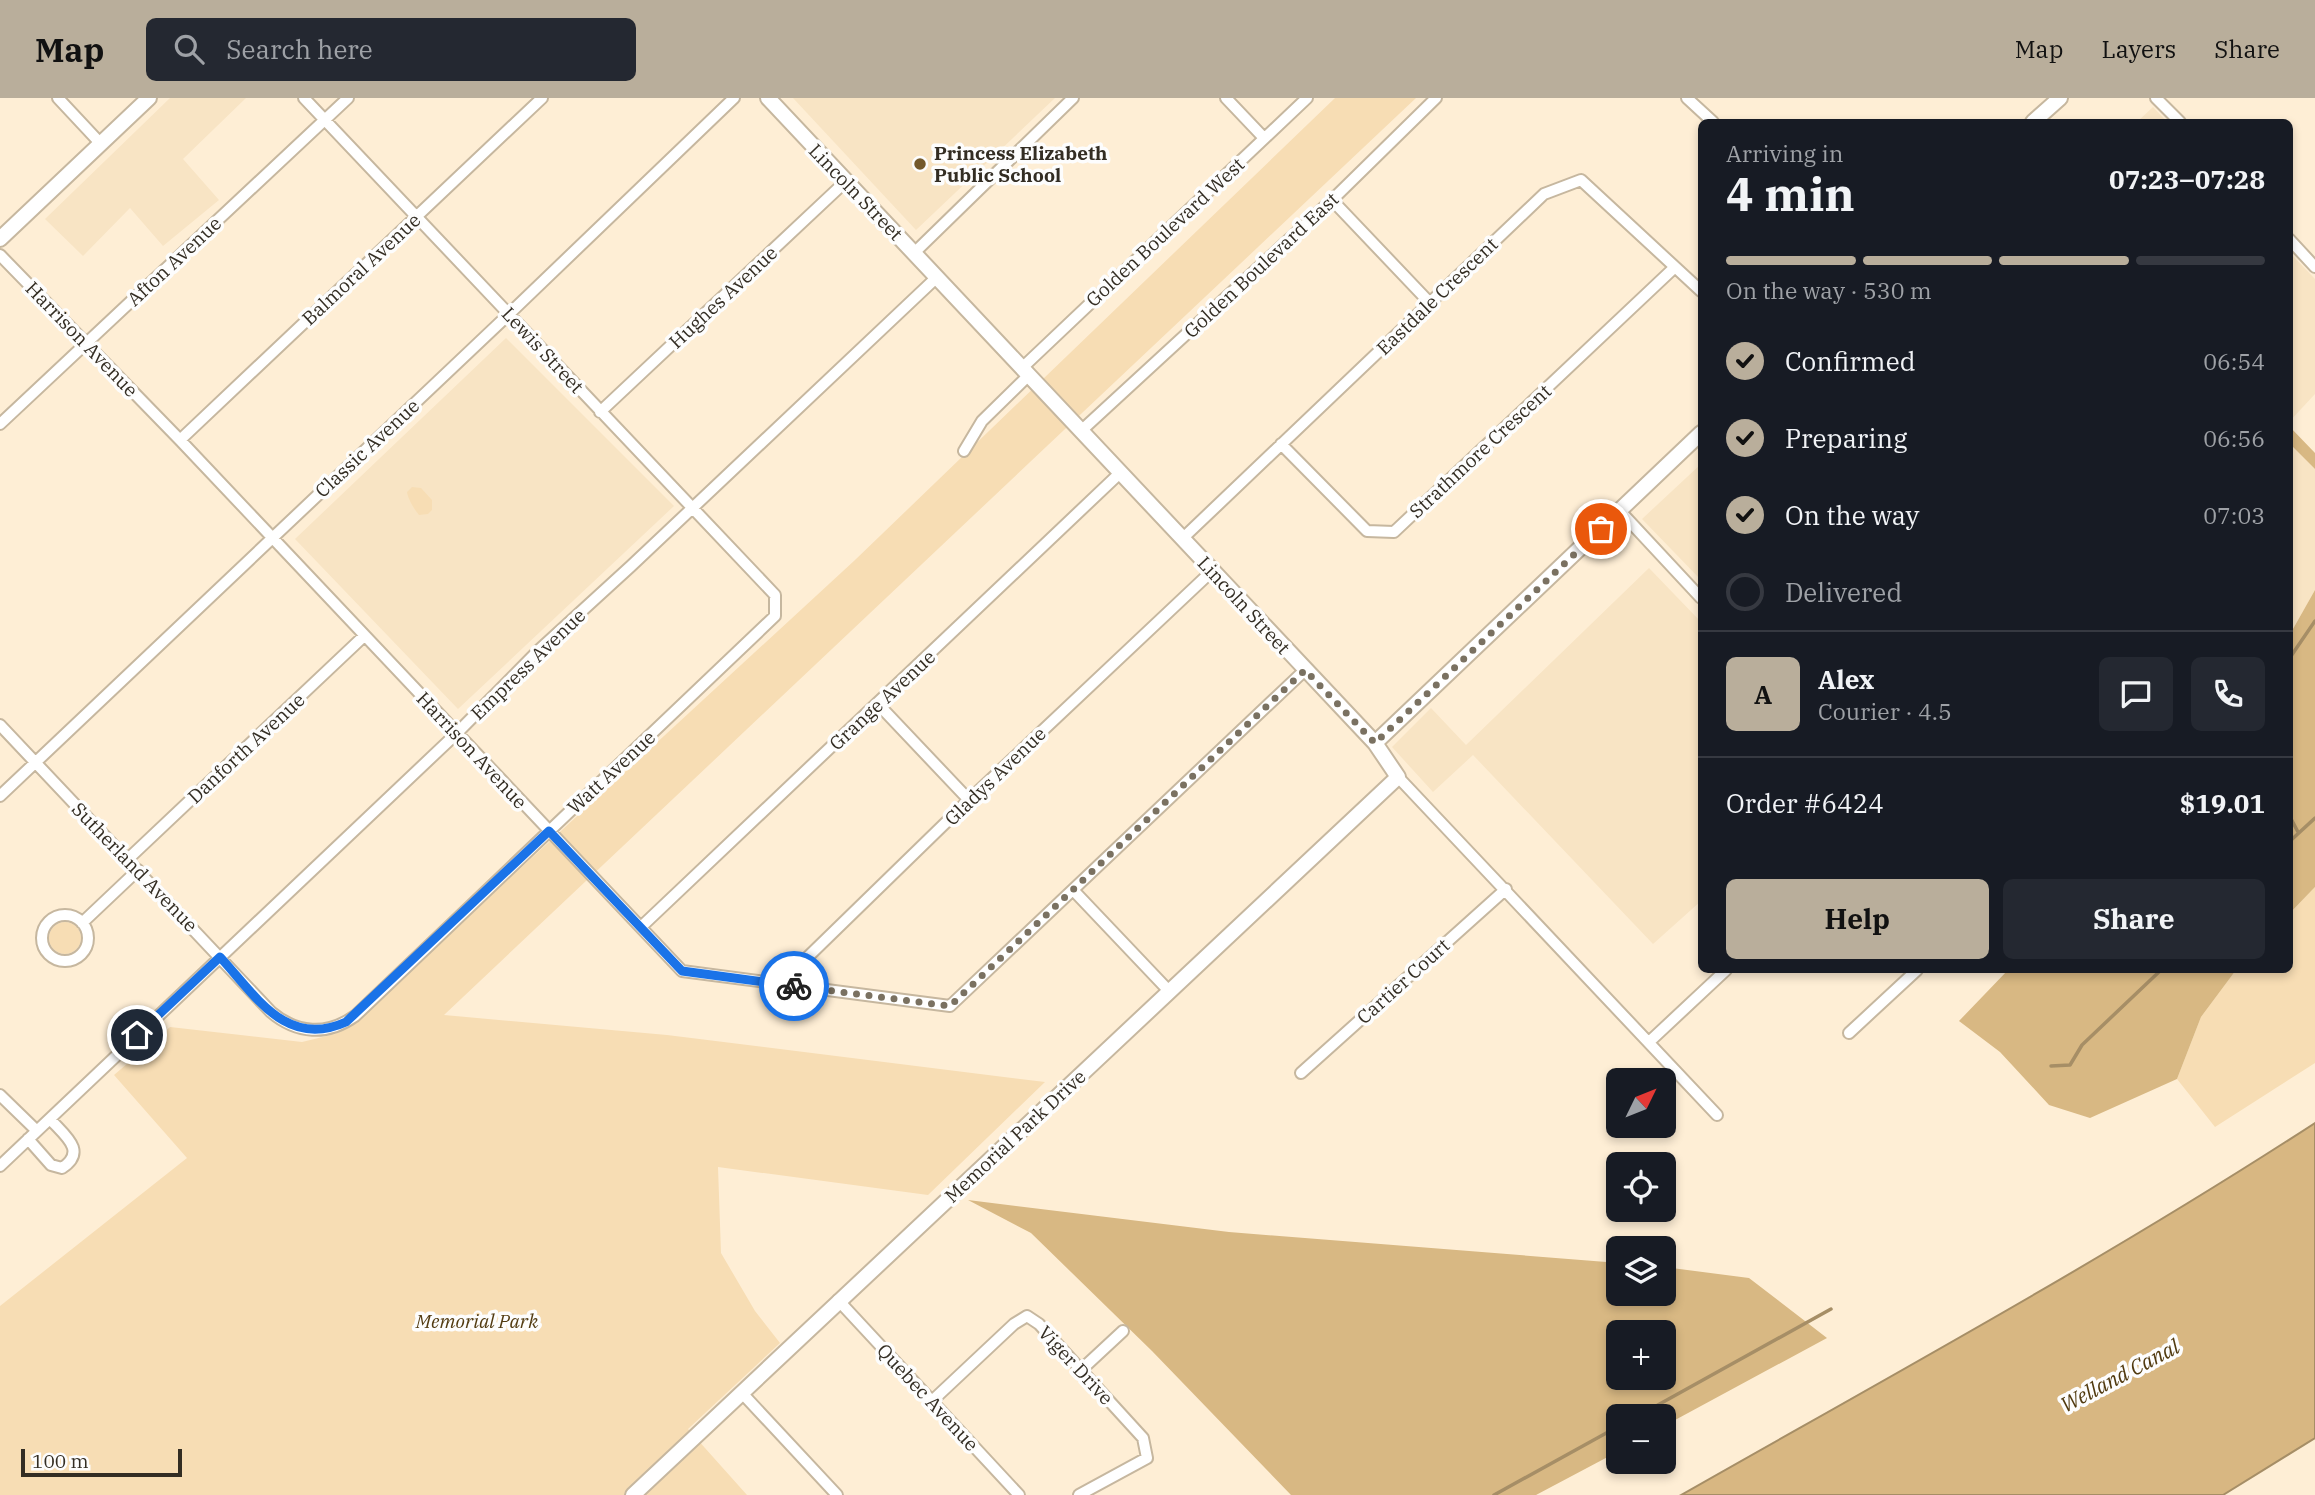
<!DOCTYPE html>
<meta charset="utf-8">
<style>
:root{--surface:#171b24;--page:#242831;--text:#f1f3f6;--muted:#9ea1a6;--line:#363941;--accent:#b9ae9b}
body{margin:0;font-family:"IBM Plex Serif",serif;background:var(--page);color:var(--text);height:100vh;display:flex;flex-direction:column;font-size:26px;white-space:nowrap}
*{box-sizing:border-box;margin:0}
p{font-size:23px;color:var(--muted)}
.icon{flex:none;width:38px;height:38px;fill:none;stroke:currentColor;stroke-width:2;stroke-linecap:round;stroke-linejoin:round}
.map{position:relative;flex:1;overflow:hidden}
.sheet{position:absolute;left:1698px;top:21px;width:595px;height:854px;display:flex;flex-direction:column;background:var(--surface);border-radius:10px;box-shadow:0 4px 10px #0003}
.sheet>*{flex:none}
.needle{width:46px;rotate:47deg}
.buttons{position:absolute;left:1606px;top:970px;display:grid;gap:14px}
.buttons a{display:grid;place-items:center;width:70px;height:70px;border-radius:10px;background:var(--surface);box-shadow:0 4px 10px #0003;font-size:35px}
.scale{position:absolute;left:21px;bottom:18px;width:161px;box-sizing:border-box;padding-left:7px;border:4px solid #332d23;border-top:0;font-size:19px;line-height:24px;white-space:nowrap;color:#332d23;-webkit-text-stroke:5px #fdfdfd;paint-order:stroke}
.pin{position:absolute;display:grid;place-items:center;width:60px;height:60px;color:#fff;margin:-30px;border:4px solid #fff;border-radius:50%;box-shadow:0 2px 7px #0007}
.courier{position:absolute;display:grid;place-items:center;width:70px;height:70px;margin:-35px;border:5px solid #1a73e8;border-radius:50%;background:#fff;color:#222;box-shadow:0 2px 9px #0007}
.overview em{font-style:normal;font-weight:700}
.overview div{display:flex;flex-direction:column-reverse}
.overview{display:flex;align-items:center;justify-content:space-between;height:119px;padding:0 28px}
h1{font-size:46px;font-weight:700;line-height:52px}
.bar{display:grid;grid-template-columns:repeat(4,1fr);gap:10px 7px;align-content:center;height:84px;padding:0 28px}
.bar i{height:9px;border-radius:5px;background:var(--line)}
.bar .on{background:var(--accent)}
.bar p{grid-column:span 4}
.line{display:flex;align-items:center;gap:18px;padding:0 28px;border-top:2px solid var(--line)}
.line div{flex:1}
.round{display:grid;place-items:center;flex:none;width:74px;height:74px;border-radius:10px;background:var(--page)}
ol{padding:0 28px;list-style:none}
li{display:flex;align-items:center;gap:21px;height:77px}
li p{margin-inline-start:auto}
li .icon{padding:7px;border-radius:50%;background:var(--accent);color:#111;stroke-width:4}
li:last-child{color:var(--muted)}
li i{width:38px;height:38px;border:4px solid var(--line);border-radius:50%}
.button{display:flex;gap:14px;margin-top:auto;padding:14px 28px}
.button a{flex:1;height:80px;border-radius:10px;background:var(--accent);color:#111;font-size:28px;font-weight:700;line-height:80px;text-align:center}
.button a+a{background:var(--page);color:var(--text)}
header{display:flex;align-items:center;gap:42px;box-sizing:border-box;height:98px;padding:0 35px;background:var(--accent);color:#111}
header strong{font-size:33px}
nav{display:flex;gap:38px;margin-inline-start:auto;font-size:24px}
.search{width:490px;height:63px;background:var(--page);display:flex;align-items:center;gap:18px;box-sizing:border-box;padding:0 24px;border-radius:10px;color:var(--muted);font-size:26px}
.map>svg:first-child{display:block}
</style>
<header>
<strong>Map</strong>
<div class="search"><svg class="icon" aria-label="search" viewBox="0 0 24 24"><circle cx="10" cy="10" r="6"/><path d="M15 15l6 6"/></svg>Search here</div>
<nav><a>Map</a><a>Layers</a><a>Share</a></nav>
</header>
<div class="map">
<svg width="2315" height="1397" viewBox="0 0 2315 1397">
<rect width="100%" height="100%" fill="#feeed5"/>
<path fill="#f8e4c4" d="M170 0H246L183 61 219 102 163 148 130 110 83 158 45 121Z
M793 0H1055L916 132Z
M2153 9 2167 24H2137Z
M2289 154 2315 181V296L2289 324Z
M506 240 674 408 458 611 295 441Z
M2289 345 2315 371V492L2289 538Z
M1701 366V482L1642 421Z
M1649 470 1701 524V803L1653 846 1473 657 1433 694 1392 649 1431 610 1466 647Z"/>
<path fill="#f7ddb4" d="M1335 0H1416L444 917 667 937 1045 984 928 1097 718 1069 721 1155 755 1213 780 1245 688 1331 747 1397H0V1208L187 1060 114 977 170 929 302 944 335 936 357 925 499 790 855 462Z
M412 389 421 390 432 402V412L428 416 419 417C414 411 408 401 407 394Z
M2315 789V965L2215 1029 2177 981 2201 919 2236 872H2289V816Z
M49 840a16 16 0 1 1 32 0a16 16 0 1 1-32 0Z"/>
<path fill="#d8b883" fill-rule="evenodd" d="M2289 328 2315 355V371L2289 345Z
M2315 492V789L2289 816V538Z
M2008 872H2236L2201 919 2177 981 2090 1020 2049 1007 2000 954 1959 923Z
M968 1102 1229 1134 1619 1165V1195H1664V1169L1749 1180 1827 1240 1664 1328V1318H1619V1353L1536 1397H1291L1152 1253 1031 1135ZM1619 1234H1664V1279H1619Z"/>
<path fill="#d8b782" stroke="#a68e66" stroke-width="2" d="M2315 1025V1340L2223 1397H1681C1894 1276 2109 1159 2315 1025Z"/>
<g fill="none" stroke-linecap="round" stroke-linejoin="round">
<path stroke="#a68e66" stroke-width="3.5" d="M2289 561 2315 523
M2289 717 2298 734
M2289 744 2315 720
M2051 968 2070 967 2082 947 2161 872
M1638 1318 1831 1211
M1494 1397 1619 1328"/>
<defs>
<path id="street" d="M58 0 101 46
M1226 0 1264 40
M1687 0 1713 24
M2156 0 2180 24
M1332 102 1429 204
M2289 141 2315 169
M914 155 1073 0
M0 157 180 342 682 873 950 908 1305 572
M1023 269 1307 0
M600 314 845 84
M0 326 348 0
M1082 332 1332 102 1436 0
M180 342 542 0
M1281 346 1367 433 1394 434 1675 169
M964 353 982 323 1029 277
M1620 413 1701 500
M1183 440 1544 96 1581 82 1701 193
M878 606 969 702
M0 627 271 914C297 936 327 938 355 918L775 518V497L304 0
M1398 679 1717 1017
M0 698 509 216 734 0
M128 761 364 538
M1074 793 1169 893
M42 840a23 23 0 1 1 46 0a23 23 0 1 1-46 0Z
M82 825 138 772
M641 829 1121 374
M780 886 969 702 1212 473
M1849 935 1917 872
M1649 944 1726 872
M1301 975 1506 791
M0 997 36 1032
M28 1041 51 1067 62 1070C88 1053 64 1037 50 1021
M0 1068 457 635 538 553 631 468 936 180
M838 1202 1019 1397
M1081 1272 1123 1233
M741 1294 837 1397
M932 1303 1014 1226 1027 1218 1039 1226 1143 1340 1147 1360 1079 1397"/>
<path id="secondary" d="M2033 24 2060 0
M0 141 149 0
M1375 645 1701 335
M633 1397 1398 679 1375 645 768 0"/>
</defs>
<use href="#street" stroke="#c6b79f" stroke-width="14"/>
<use href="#secondary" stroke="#c6b79f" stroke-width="18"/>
<use href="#street" stroke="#fff" stroke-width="10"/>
<use href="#secondary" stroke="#fff" stroke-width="14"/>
</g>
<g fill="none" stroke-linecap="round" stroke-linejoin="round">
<path stroke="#7a7161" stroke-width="7" stroke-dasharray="0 12.6" d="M794 888 950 908 1305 572 1375 645 1601 431"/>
<path stroke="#1a73e8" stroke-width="9" d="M137 937 220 859C256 898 286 951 346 924L549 733 682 873 794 888"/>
</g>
<circle fill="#74592b" stroke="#fdfdfd" stroke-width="2.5" cx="920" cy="66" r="7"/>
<g text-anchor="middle" stroke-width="7" stroke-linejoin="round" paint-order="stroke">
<g font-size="19" font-weight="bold" fill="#332d23" stroke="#fdfdfd" text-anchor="start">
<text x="934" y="62">Princess Elizabeth<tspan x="934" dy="22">Public School</tspan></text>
</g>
<g font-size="19" fill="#332d23" stroke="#fdfdfd">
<text transform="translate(856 94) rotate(46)" y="7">Lincoln Street</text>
<text transform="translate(1165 134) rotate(-43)" y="7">Golden Boulevard West</text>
<text transform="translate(174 163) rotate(-43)" y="7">Afton Avenue</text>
<text transform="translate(1261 167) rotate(-43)" y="7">Golden Boulevard East</text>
<text transform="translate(361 171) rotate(-43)" y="7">Balmoral Avenue</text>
<text transform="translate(1437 198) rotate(-44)" y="7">Eastdale Crescent</text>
<text transform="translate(723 199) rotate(-43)" y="7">Hughes Avenue</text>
<text transform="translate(82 241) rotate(46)" y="7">Harrison Avenue</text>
<text transform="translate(543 252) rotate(47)" y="7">Lewis Street</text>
<text transform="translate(367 350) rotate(-43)" y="7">Classic Avenue</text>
<text transform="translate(1480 353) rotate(-43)" y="7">Strathmore Crescent</text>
<text transform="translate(1244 507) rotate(47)" y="7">Lincoln Street</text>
<text transform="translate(528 566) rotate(-44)" y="7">Empress Avenue</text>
<text transform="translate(882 602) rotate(-43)" y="7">Grange Avenue</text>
<text transform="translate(246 650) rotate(-43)" y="7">Danforth Avenue</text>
<text transform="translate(472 652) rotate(47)" y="7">Harrison Avenue</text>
<text transform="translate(611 674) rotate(-43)" y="7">Watt Avenue</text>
<text transform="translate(995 678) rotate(-44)" y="7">Gladys Avenue</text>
<text transform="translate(135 769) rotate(46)" y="7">Sutherland Avenue</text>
<text transform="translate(1403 883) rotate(-42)" y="7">Cartier Court</text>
<text transform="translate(1015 1038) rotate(-43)" y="7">Memorial Park Drive</text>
<text transform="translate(1076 1267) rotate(47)" y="7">Viger Drive</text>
<text transform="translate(928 1299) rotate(47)" y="7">Quebec Avenue</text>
</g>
<g font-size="19" font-style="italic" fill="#533c12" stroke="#fdfdfd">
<text x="477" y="1230">Memorial Park</text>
</g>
<g font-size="21" font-style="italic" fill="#513a0f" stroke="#fdfdfd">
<text transform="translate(2120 1278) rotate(-28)" y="7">Welland Canal</text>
</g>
</g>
</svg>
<div class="buttons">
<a><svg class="needle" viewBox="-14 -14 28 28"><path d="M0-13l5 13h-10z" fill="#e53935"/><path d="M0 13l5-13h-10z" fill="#9ea1a6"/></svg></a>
<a><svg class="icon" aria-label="locate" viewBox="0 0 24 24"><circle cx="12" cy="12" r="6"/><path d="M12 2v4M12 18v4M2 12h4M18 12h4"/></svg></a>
<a><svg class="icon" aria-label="layers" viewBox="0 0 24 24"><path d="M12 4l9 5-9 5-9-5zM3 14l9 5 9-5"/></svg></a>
<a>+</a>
<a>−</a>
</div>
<div class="scale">100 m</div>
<div class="pin" style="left:1601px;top:431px;background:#ea580c"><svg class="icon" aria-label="bag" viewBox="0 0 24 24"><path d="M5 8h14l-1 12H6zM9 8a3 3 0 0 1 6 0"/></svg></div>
<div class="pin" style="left:137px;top:937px;background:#1f2937"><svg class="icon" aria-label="home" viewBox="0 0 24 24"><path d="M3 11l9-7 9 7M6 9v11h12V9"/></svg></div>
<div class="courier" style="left:794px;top:888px"><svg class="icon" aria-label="bike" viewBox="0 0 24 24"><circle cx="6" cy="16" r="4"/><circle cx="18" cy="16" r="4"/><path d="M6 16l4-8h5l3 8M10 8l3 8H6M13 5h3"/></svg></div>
<section class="sheet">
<div class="overview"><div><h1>4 min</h1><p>Arriving in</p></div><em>07:23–07:28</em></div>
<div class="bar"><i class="on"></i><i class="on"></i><i class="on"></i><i></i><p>On the way · 530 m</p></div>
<ol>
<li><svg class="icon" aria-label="check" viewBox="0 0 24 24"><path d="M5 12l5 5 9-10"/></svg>Confirmed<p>06:54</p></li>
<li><svg class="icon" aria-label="check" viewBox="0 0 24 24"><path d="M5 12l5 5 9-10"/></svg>Preparing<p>06:56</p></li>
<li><svg class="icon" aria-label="check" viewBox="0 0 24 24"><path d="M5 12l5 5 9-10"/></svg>On the way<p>07:03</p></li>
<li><i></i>Delivered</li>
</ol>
<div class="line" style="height:126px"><b class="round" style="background:var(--accent);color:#111">A</b><div><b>Alex</b><p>Courier · 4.5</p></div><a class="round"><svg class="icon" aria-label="chat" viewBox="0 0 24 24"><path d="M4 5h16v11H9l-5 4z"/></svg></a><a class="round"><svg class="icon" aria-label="phone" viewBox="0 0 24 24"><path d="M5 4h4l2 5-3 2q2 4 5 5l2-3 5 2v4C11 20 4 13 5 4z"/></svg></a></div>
<div class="line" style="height:91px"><div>Order #6424</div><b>$19.01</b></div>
<div class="button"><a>Help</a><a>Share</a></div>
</section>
</div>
